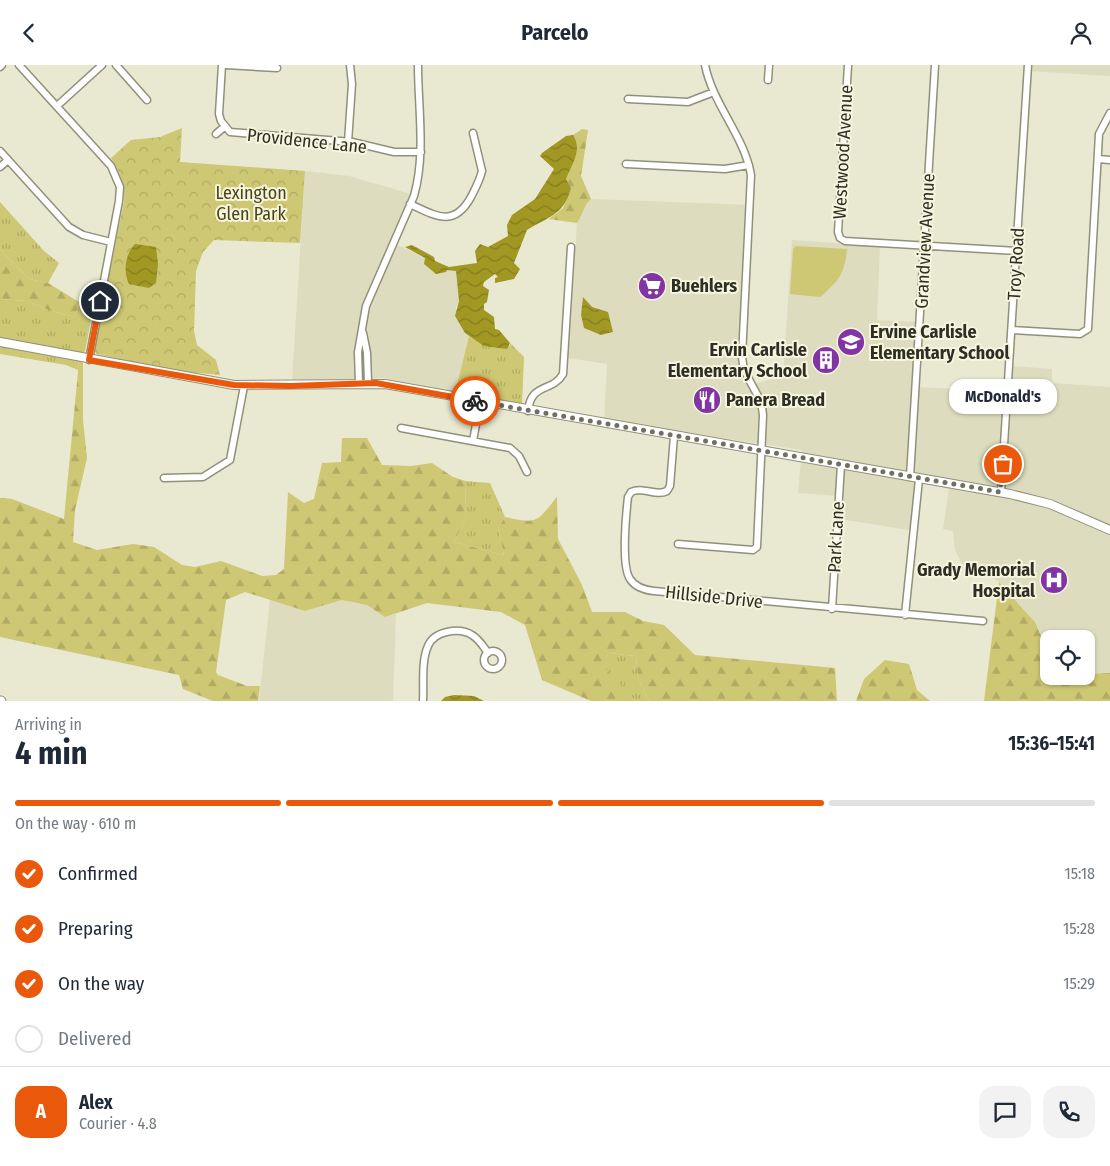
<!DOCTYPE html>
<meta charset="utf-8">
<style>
:root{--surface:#fff;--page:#f2f2f3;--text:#1f2937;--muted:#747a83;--line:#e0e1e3;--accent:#ea580c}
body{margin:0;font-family:"Fira Sans Condensed",sans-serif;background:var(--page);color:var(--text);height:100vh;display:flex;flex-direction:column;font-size:19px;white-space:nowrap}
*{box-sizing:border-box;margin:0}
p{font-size:16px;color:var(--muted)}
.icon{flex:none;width:28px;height:28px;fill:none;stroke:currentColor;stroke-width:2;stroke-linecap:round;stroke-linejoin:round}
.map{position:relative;height:636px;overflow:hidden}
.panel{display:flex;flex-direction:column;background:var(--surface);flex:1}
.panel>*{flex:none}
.tools{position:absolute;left:1040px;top:565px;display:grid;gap:10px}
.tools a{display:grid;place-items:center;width:55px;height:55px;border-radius:10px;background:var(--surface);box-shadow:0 1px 4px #0004;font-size:25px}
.pin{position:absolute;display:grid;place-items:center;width:42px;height:42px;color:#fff;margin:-21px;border:2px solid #fff;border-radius:50%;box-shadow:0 1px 5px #0007}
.courier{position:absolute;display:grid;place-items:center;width:50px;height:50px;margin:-25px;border:4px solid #ea580c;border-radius:50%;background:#fff;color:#222;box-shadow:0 1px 6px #0007}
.bubble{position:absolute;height:35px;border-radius:15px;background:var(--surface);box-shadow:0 1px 4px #0004;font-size:16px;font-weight:700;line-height:35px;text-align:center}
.overview em{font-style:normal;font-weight:700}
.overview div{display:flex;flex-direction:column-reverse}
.overview{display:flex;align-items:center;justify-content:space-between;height:85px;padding:0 15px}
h1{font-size:32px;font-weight:700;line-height:38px}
.bar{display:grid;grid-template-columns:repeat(4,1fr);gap:8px 5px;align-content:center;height:60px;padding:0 15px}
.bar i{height:6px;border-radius:4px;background:var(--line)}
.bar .selected{background:var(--accent)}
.bar p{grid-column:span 4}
.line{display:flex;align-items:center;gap:12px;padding:0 15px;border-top:1px solid var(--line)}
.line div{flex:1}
.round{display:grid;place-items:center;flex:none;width:52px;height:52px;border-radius:15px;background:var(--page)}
ol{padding:0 15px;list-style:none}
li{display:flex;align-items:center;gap:15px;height:55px}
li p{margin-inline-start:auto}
li .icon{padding:5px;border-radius:50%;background:var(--accent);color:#fff;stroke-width:4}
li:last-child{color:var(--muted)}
li i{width:28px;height:28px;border:2px solid var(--line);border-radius:50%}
header{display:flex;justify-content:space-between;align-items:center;height:65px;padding:0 15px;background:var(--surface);font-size:22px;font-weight:700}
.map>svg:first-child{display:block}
</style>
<header><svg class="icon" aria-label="back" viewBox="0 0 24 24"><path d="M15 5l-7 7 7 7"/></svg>Parcelo<svg class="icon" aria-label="person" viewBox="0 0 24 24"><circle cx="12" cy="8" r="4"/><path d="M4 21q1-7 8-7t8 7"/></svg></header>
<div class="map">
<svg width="1110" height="636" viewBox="0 0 1110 636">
<defs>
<pattern id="grass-tufts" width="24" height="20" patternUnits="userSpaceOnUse" patternTransform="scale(1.25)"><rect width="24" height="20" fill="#cec773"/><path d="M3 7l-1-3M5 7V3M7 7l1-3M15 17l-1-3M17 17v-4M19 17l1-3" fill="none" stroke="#b1ab63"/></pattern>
<pattern id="forest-firs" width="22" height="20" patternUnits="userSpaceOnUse" patternTransform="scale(1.25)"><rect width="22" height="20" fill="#cec773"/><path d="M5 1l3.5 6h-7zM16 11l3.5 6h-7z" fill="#b1ab63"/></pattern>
<pattern id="park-crowns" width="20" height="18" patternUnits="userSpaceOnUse" patternTransform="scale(1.25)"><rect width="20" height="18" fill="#cec773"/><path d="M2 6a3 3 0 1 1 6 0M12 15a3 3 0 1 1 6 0" fill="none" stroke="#b1ab63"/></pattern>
<pattern id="water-waves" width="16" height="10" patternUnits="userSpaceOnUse" patternTransform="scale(1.25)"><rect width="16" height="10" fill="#a19723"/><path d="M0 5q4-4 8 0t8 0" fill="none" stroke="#847c1e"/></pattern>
</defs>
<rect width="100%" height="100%" fill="#e9e8d1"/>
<path fill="#dedcbf" d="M1028 0H1110V11L1028 6Z
M305 106 349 111 411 129 390 176 446 204 456 206 459 236 456 242V249L469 271 455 328 385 313 292 317Z
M591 134 752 140 743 292 746 305 754 319 783 311 792 175 880 181 877 255 918 257 914 322 1011 326 1012 301 1052 304V318L1110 322V608L1086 609V574H1049V590L1035 557 1004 521 995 514 979 511 962 499 955 485 953 466 943 464 949 424 921 418 915 466 840 454 841 431 798 428 802 385 604 355 607 299 568 293 577 158 581 152 585 139Z
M270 534 305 546 342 535 367 540 385 552 396 549 393 636H259Z"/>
<path fill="url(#grass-tufts)" d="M0 137 44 186 59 198 48 218 29 214 0 185Z
M0 234 27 236 51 246 75 252 79 237 94 240 85 286 81 289H73L0 272Z
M469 271 481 278 510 281V278L524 292 522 340 455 328Z
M0 279 79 296 78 305 66 300 0 289Z
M465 416 490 418 505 452 498 463 504 490 454 477 466 453Z
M609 588 636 591 638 613 649 636H635C623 619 611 616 600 596Z"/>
<path fill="url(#forest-firs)" d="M582 64 588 65 581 111 591 134C583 141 583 150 577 158L549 154 563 143 571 123 566 114C572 100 583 84 573 70Z
M0 185 29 214 48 218 79 237 75 252 51 246 27 236 0 234Z
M79 296 83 297V355L87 393 75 445 73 477 97 485 133 479 154 482 182 500 195 502 221 496 262 511 276 510 284 504 288 427 304 438 314 434 322 398 341 397 342 373H367L382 400 411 401 432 398 453 412 465 416 466 453 454 477 504 490 498 463 505 452C538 459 536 458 557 432L558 474 582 520 592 547H625L643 556 664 560 695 590 835 603 837 636H649L638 613 636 591 609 588 601 596C610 615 624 619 635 636H591L542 615 525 560 501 547 427 538 385 552 367 540 342 535 305 546 245 527 226 535 216 607 218 610 247 621H260L258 636H213L183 624 179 610 0 572V433L12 434 64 454Z
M999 517 1035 557 1049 590V611H1086V609L1110 608V636H984Z
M885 595 909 599 917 625 930 636H856L864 614Z"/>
<path fill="url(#park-crowns)" d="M182 63 180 97 305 106 300 178 214 175 203 187 196 206 194 266 197 280 216 295 220 310 166 305 97 289 94 286 124 136C125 119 120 108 111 93L131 75 160 72Z"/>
<path fill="#cec773" d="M796 181 847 184C845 208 838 217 820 232L790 229 793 184Z"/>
<path fill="url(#water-waves)" d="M573 70C583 84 572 100 566 114L571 123C564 150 548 152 527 165L514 198 520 204 514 214 495 218V213L498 212 495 209 484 217 483 221 489 225 487 237 484 239V245L494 252 495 264 499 265 510 278 507 284 484 281 465 268 455 251 459 236 456 206 447 205 446 207 436 209 424 199 425 193 405 182 412 180 434 192 435 196 449 202 477 198 475 186 480 179 488 182 508 171 507 160 512 150 535 134 554 104 540 91 542 88 566 71Z
M135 179 156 182 158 199 156 218 149 223 129 219C123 207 125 189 135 179Z
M583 232 592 242 608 247 613 267 601 270 584 263 581 250Z
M454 630 474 631 484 636H441L445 632Z"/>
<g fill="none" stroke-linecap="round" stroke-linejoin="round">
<defs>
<path id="minor" d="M19 0 111 101 120 122 119 136 89 295
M116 0 147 35
M222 0 219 49 221 56 230 67 352 77 394 87H421
M226 0 277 3
M848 0 838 167 840 173 845 176 1017 186
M0 2 2 0
M768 15 769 0
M628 34 688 37 714 27
M57 41 102 0
M216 69 224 62
M348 77 352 19 350 0
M0 86 69 162 83 170 111 177
M1098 94 1110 95
M626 99 725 104 749 100
M0 102 8 95
M410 139C436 151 454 163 471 132 475 124 480 115 482 106L473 68
M1012 265 1080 269 1088 264 1099 69 1110 48
M363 268 367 288 368 318
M359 319 358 287 366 241 414 131C426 88 418 44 418 0
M528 346C531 317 552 328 563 309L571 182
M401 363 510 383 519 391 527 407
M674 371 670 421 667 426C656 432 643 421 631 427L628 432C626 449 621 501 630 514 635 522 645 525 654 526L983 556
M473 376 480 337
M910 412 935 0
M164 413 203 412 230 395 244 321
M1001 427 1028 0
M678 479 753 485 757 482 763 350C762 328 743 314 742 292L751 110C744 70 713 40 705 0
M832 544 841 400
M905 550 919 414
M484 595a9 9 0 1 1 18 0a9 9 0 1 1-18 0Z
M423 636C424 620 421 596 428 581 434 566 459 562 472 570 479 574 483 581 488 588"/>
<path id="major" d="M0 277 234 320 385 319 1010 429 1050 439 1110 465"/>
<path id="highway" d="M0 636H1"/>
</defs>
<use href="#minor" stroke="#91907a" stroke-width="9"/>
<use href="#major" stroke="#91907a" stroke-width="10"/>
<use href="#highway" stroke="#91907a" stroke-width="11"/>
<use href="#minor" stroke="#fff" stroke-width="6"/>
<use href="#major" stroke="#fff" stroke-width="8"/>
<use href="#highway" stroke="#fff" stroke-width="9"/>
</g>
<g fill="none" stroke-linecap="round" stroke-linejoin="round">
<path stroke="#706f61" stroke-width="5" stroke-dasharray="0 9" d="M475 336 1000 427 1003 399"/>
<path stroke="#ea580c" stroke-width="6" d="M100 236 89 295 234 320 291 321 376 318 475 336"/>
</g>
<defs>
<symbol id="supermarket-disc" viewBox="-11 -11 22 22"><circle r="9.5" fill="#8334a4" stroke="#f6f5de"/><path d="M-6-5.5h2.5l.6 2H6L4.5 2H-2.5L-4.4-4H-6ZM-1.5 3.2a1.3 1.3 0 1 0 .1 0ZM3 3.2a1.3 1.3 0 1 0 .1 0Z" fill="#fff"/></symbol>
<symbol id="school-disc" viewBox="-11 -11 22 22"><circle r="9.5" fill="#8334a4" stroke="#f6f5de"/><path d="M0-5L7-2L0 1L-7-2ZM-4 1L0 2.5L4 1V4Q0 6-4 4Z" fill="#fff"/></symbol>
<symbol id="building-disc" viewBox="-11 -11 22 22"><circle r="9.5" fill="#8334a4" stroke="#f6f5de"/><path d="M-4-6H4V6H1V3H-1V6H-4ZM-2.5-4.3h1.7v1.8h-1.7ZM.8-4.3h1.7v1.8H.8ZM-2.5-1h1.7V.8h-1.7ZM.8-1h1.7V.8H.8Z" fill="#fff"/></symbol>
<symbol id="restaurant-disc" viewBox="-11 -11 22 22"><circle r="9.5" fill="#8334a4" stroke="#f6f5de"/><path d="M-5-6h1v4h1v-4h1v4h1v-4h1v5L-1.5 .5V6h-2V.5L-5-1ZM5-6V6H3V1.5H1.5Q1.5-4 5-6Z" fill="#fff"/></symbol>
<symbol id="hospital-disc" viewBox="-11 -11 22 22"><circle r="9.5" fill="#8334a4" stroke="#f6f5de"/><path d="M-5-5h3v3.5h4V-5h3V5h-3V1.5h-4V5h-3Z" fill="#fff"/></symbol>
</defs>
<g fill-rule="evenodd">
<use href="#supermarket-disc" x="636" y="205" width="32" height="32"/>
<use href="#school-disc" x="835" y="261" width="32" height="32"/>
<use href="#building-disc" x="810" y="279" width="32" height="32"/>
<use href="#restaurant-disc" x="691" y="319" width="32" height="32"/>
<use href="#hospital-disc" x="1038" y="499" width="32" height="32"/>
</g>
<g text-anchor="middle" stroke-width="4" stroke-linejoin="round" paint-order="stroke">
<g font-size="18" fill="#2f2e25" stroke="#f6f5de">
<text transform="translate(307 76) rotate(6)" y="6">Providence Lane</text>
<text transform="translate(843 87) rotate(-87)" y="6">Westwood Avenue</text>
<text transform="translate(925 176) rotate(-87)" y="6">Grandview Avenue</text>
<text transform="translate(1016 199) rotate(-87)" y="6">Troy Road</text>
<text transform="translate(836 472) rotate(-87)" y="6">Park Lane</text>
<text transform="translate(714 532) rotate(6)" y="6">Hillside Drive</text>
</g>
<g font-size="18" fill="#494519" stroke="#f6f5de">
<text x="251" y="134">Lexington<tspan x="251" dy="21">Glen Park</tspan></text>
</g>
<g font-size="18" font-weight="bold" fill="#2f2e25" stroke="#f6f5de" text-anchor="start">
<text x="671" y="227">Buehlers</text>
<text x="870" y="273">Ervine Carlisle<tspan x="870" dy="21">Elementary School</tspan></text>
<text x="807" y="291" text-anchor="end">Ervin Carlisle<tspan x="807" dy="21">Elementary School</tspan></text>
<text x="726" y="341">Panera Bread</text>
<text x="1035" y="511" text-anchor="end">Grady Memorial<tspan x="1035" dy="21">Hospital</tspan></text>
</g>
</g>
</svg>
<div class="tools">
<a><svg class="icon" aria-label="locate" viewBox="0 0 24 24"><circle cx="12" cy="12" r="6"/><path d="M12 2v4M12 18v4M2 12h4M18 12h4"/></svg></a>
</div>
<div class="pin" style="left:1003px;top:399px;background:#ea580c"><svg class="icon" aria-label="bag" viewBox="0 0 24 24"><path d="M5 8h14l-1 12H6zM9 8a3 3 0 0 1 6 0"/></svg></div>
<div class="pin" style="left:100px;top:236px;background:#1f2937"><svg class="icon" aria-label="home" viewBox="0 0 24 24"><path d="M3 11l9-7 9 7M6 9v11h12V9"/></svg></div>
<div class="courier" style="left:475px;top:336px"><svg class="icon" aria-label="bike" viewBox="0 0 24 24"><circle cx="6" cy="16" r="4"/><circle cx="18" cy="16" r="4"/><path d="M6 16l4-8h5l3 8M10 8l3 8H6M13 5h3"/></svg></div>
<div class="bubble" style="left:949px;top:314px;width:108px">McDonald's</div>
</div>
<section class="panel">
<div class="overview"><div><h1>4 min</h1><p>Arriving in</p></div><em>15:36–15:41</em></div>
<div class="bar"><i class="selected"></i><i class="selected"></i><i class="selected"></i><i></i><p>On the way · 610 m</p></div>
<ol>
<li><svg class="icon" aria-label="check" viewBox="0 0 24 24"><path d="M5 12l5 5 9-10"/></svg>Confirmed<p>15:18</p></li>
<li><svg class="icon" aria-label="check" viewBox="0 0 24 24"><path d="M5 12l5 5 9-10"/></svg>Preparing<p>15:28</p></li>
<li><svg class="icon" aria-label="check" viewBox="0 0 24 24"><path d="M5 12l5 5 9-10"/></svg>On the way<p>15:29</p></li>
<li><i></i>Delivered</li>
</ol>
<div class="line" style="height:90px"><b class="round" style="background:var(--accent);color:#fff">A</b><div><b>Alex</b><p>Courier · 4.8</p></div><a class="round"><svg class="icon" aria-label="chat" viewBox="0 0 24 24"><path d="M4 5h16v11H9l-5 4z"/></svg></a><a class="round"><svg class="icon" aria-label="phone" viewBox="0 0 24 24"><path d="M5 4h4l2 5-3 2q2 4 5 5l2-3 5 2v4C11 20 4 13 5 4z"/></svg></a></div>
</section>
